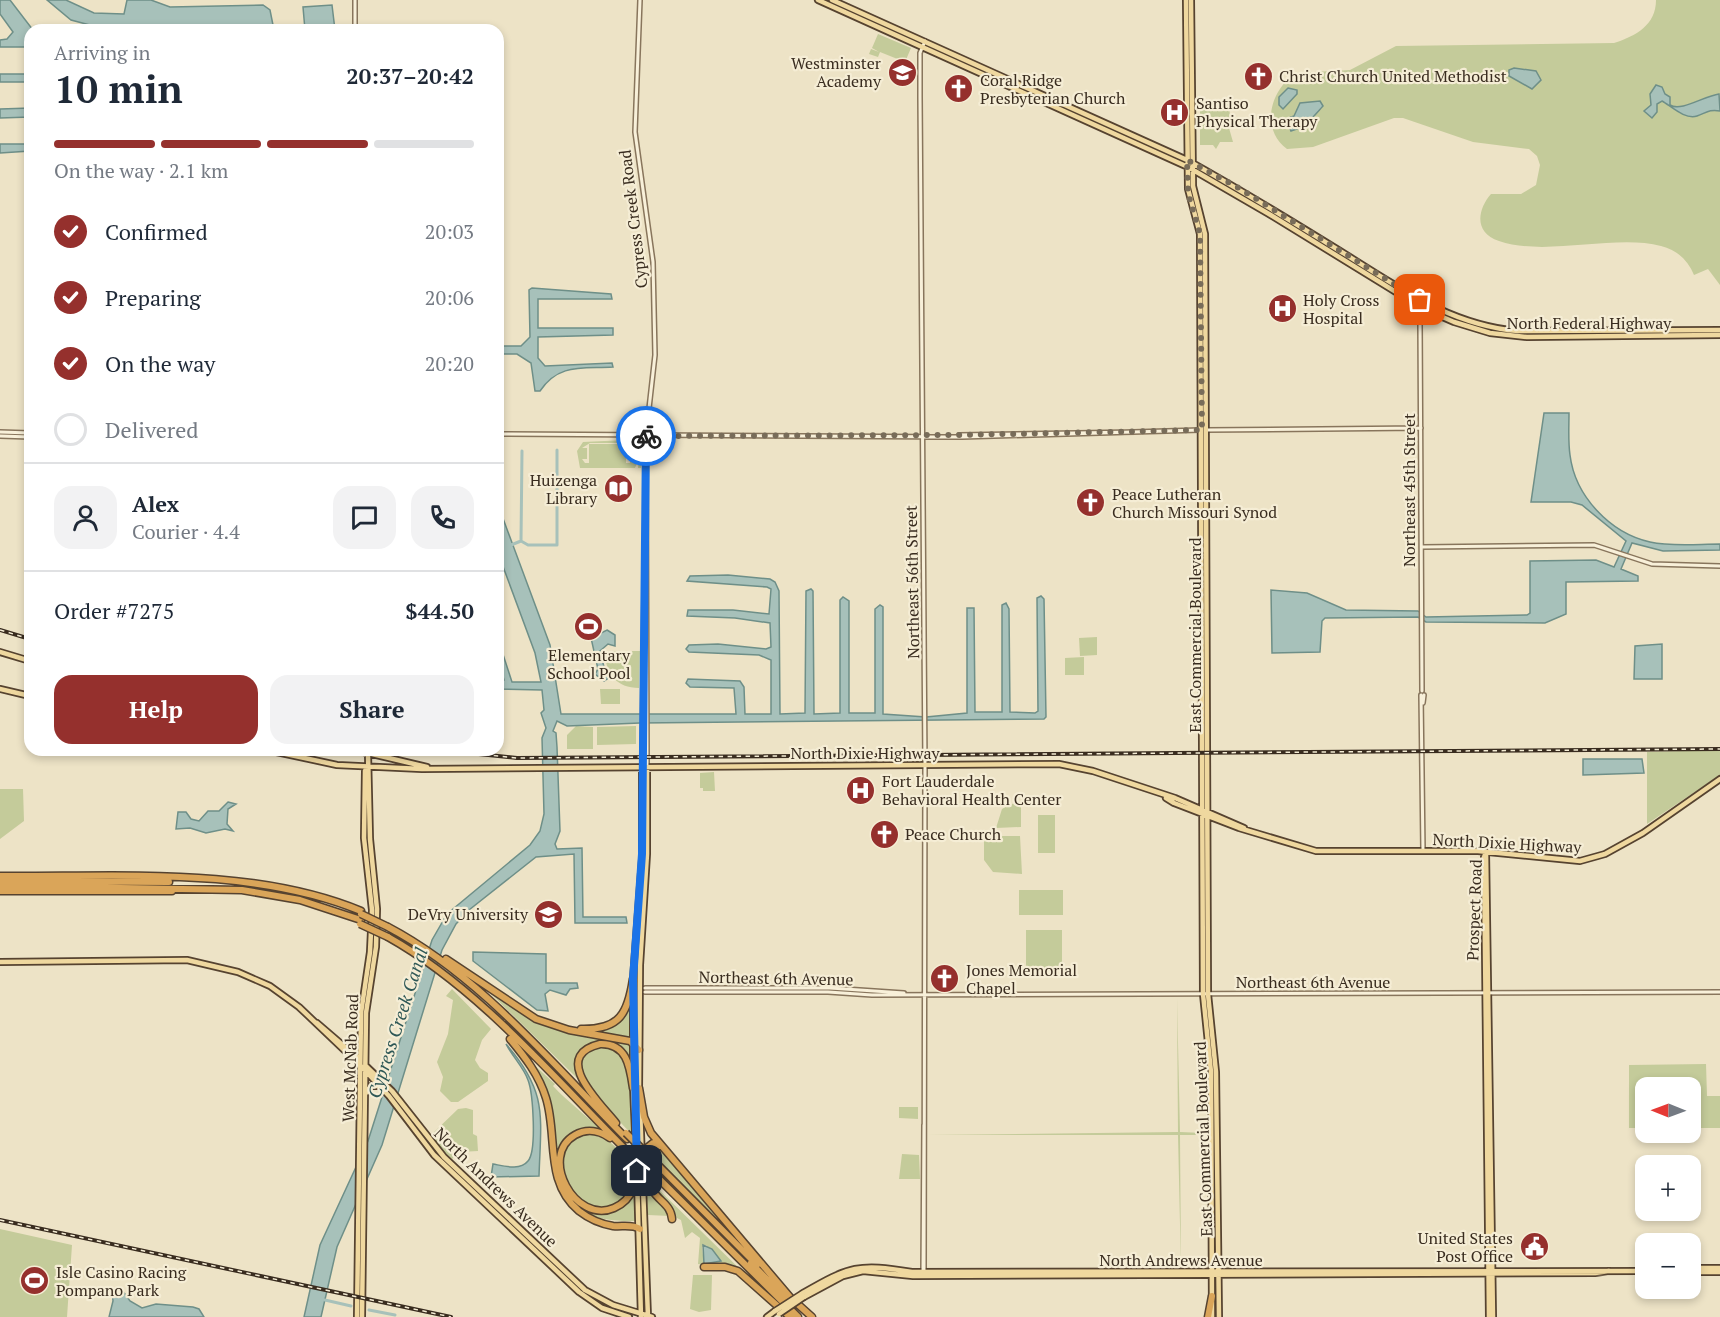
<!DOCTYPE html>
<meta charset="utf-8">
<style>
:root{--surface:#fff;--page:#f2f2f3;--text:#1f2937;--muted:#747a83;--line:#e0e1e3;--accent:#95302d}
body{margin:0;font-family:"PT Serif",serif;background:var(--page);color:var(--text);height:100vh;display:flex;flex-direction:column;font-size:22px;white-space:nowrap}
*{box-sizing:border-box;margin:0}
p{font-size:20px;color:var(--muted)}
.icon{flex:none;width:33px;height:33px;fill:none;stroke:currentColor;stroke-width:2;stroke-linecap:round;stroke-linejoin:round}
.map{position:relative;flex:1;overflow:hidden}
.details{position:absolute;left:24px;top:24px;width:480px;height:732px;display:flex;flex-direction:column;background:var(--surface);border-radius:18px;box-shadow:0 3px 9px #0003}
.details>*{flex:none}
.needle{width:39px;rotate:271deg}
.tools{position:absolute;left:1635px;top:1077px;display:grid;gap:12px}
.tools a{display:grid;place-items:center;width:66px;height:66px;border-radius:12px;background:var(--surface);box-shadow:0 3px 9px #0003;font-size:30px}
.pin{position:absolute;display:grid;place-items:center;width:51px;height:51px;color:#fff;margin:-26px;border-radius:12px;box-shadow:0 3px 9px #0006}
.courier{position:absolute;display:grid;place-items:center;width:60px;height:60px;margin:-30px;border:4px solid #1a73e8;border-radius:50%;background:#fff;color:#222;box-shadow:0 2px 8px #0007}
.headline em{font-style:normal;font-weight:700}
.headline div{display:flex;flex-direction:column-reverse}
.headline{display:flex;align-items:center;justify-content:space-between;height:102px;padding:0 30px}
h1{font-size:39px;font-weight:700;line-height:45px}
.bar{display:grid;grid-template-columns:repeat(4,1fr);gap:9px 6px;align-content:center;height:72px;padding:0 30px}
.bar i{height:8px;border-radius:4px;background:var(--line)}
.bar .active{background:var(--accent)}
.bar p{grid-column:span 4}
.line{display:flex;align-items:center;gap:15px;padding:0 30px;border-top:2px solid var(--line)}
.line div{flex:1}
.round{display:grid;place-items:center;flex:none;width:63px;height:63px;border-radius:18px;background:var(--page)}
ol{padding:0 30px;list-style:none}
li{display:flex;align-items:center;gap:18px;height:66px}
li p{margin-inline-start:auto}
li .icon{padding:6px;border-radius:50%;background:var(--accent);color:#fff;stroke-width:4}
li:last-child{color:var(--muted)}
li i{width:33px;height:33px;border:3px solid var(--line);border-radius:50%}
.action{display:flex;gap:12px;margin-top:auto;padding:12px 30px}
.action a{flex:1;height:69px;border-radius:18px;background:var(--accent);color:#fff;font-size:24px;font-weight:700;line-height:69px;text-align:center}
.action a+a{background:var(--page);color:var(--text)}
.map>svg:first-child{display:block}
</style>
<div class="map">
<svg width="1720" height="1317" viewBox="0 0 1720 1317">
<rect width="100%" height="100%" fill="#ede3c6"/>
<path fill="#c4cb9a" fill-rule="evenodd" d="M1656 0H1720V285L1708 269 1694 275C1688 260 1677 250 1661 246 1615 234 1545 257 1499 241 1474 233 1477 210 1491 194H1521L1536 185 1540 165 1537 156 1529 149 1473 142 1403 118H1394L1313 147 1287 149C1260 129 1270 90 1296 73L1350 70 1396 46 1614 43C1636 36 1656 25 1656 0Z
M878 34 911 48 905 62 880 52 878 57 869 54 871 49 879 52 872 48Z
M1200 103 1230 104 1229 128 1233 142H1220L1216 149 1213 145H1200Z
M627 440 634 443 639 450 638 444H641V468H638L639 458 635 468H580L577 451 583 442ZM590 443H629L630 463H585L582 459H587V448H582Z
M589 444H626V463H589Z
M1097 637V655L1080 656 1079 638Z
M605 651H640L639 688C617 688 605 674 605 651Z
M1084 657V675H1065V658Z
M600 689H620V704H601Z
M576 726 593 727V749H567V735Z
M636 726V744L597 745V727Z
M1720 750V775L1647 824V752Z
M714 772 715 791H703V788H700V773Z
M0 789H23L24 821 0 839Z
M1021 803V827L996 828 1002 809 1011 804Z
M1038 815H1055V853H1038Z
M984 836H1020L1022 874 993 872 984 860Z
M1019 890H1063V915H1019Z
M1026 930H1062V970L1026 969Z
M480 983 543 1024 563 1031 631 1043V1064L616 1046 587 1048 577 1070 580 1081Z
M452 989 491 1029 482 1040 475 1060 480 1068 488 1073V1081L458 1102H451L440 1091 443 1077 437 1062 448 1034 453 1000 446 996Z
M1177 998 1180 1132 1203 1133V1135H1180L1181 1269 1178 1135H928L1178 1132Z
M630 1005 631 1039 581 1030 607 1027Z
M600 1045 617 1049 630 1070 631 1133C615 1116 571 1080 584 1055Z
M531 1062 555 1084 553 1086C568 1102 587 1116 603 1132L569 1138 559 1160 575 1200 609 1211 635 1188 637 1221C553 1223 563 1183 552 1118 549 1100 538 1080 531 1062Z
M1706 1064 1707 1096H1720V1128H1691L1690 1088H1646L1645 1128H1629V1065Z
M899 1107H918V1119L899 1118Z
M466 1108 473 1110V1134L477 1136 478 1151 460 1152 452 1159 435 1144 430 1136 458 1109Z
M590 1133 609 1141 632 1163C634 1194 629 1201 600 1210 593 1207 583 1205 578 1200 558 1178 554 1138 590 1133Z
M659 1146 740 1241 739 1242 649 1151V1147Z
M902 1154 919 1155 920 1179H899Z
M646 1181 668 1209 670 1216 648 1215Z
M651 1182 749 1278 740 1272 698 1264 700 1238 692 1232 685 1238 681 1220 675 1217ZM706 1245 721 1261 704 1264 702 1247Z
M0 1229 72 1245 67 1317H0Z
M693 1275H712L711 1310 699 1312 690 1309Z"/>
<path fill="#a7c1ba" stroke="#6e8f88" stroke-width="1.5" d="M0 0H10L33 30H30V47H0V40L7 39 13 32 0 14Z
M47 0H66L94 13 124 14 127 0H151L170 7 263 5 270 10 274 30H234L226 27 101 28 71 20Z
M332 5 335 30H305L303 7Z
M1514 68 1536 71 1541 80 1532 89 1509 76V70Z
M0 74H30V82H0Z
M1656 85 1662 87 1665 94 1670 97V105C1681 112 1704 96 1719 94L1720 111C1709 109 1706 113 1697 116 1685 120 1671 106 1662 101L1657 104V112L1652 118 1644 111 1651 105 1650 94Z
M1288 88 1297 90V94L1283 109 1279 105V97Z
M1320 101 1323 106C1313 117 1306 127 1291 131L1286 119 1294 116 1300 103Z
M30 108V117L0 118V109Z
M0 144H30V151L0 153Z
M532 288 611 294 612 299H538V328H613V335L538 337V358L545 366 612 363 613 367C582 369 559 363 540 391H535L531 363 517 354H498V346H521L530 337 529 290Z
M1544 413H1569C1569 427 1568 442 1570 455 1575 496 1610 533 1650 542 1672 547 1698 544 1720 544V550L1663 551 1632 543 1621 569 1638 576V581L1566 582V614L1545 623 1426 622 1418 617 1325 618 1322 621 1320 652 1272 653 1271 590 1307 593 1346 610 1418 611 1426 617 1527 615 1530 613V561L1596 560 1614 567 1626 541 1582 505 1571 502H1531Z
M498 505 550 645 561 714H736L734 688 690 687 686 683 688 679 740 681 744 687 745 714H771V660L759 655 689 652 686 649 689 645 718 644 766 649 771 647 770 623 735 618 687 616 688 610H733L769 614 771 589 767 587 687 581 690 576 728 575 770 579 775 582 779 591 780 714 805 713 806 591 811 589 813 591 814 714 840 713V600L843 597 849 601V713H875V609L880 605 883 607V714L926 717 967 713V608H974L975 712H1002V605L1006 603 1009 609 1010 712 1035 713 1038 711 1037 598 1041 596 1044 599 1046 717 1044 719 640 723 567 726 557 721 553 731 556 733 557 747 560 831 555 844 557 849 582 848 583 917H626L627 923H575L574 854 536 857 469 910 456 924 442 950 382 1145 337 1247 321 1317H304L320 1245 368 1141 432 940 447 914 530 845 540 831 544 814 542 738 546 728 541 713 544 710 542 690 498 689V683L504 680 498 657V639L512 682H541L535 653 498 553Z
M607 630 615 635V646L608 644 600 651 604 667 610 677 604 681 595 674 598 669 591 638Z
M1662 644V679H1634L1635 646Z
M1583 759H1642L1644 773 1583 775Z
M228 802 236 804 228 809 227 824 233 831 225 829 206 833 190 828 176 829 178 812H186L191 819 199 821 208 811H219Z
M473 952 546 954V983H577L578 988 570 989 566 995 550 990 545 994 548 1011 537 1010 473 961Z
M506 1044C548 1092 541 1116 539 1176L491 1177 493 1164C504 1166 520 1171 528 1161 537 1151 533 1093 528 1080 524 1068 512 1056 506 1044Z
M703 1245 712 1249 721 1261 704 1264Z
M118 1289 122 1290 130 1301 142 1308 156 1304 193 1307 199 1309 204 1317H109L113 1301 112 1290Z"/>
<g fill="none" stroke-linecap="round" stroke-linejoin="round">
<path stroke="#a7c1ba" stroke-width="3" d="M521 541 522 451
M511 545 521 541 528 545H557V450
M325 1300 351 1306
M369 1310 395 1315"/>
<defs>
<path id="minor" d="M355 0V30
M640 0 635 132 653 262 655 355 646 435 647 767
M1206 430 1421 428
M0 432 30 433
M498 434 962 437 1200 430
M959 435 1136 432
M0 436 30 437
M1422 547 1594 545 1652 564 1720 566
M1422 691 1420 322 1422 308 1426 303
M1421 695 1423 851
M1423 703 1424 695
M642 767 646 436
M645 988H830L904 993
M645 992H828L872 995 1720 992
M923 1271 924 1125
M924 1272 925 765 920 97V53L925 41"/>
<path id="major" d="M818 0 1188 167 1269 214 1422 308 1454 322 1490 333 1527 337 1720 335
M832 0 1187 160C1239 189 1290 220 1340 251 1397 286 1449 325 1518 331L1720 330
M1186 0 1188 189 1200 234 1203 994 1211 1072 1212 1317
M1191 0 1193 186 1205 234 1208 994 1216 1072 1219 1317
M0 652 30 661
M0 689 30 696
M267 750 337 765 422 769 1059 764 1093 771 1175 798 1244 828
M355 750 427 767
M1166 798 1174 803 1239 828 1316 851H1478L1580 861 1605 854 1643 833 1720 779
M1486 852 1484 857 1489 1317
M1486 852 1493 1317
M0 962 187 960 238 972 270 986 299 1007 360 1065 389 1096 434 1155 579 1292 602 1308 629 1317
M633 979 642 859V767
M317 1023 360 1060
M366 1066 392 1091 444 1157 585 1290 613 1305 652 1317
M633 1075V988
M633 1087 636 1153
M639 1091 640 965 647 854V767
M366 1093 371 1086H380
M640 1108 648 1317
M637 1177 641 1317
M1690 1268H1720
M1690 1272H1720
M803 1293C850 1266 858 1263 912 1272L1646 1271
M804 1297 843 1276 863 1271 913 1276 1595 1273 1609 1271
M357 1317 361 1013 370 952 372 910 364 838 365 771 368 766
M362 1317 366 1013 376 947 377 909 370 839 368 754
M767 1317 775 1311"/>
<path id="highway" d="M0 876C116 877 253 866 361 911
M0 881 169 882
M0 886 242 890 300 900 361 920
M0 891H172
M388 927C481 976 553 1065 627 1139
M388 937C479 988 554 1078 627 1151
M446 959 536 1019 569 1030 630 1041 639 1050
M581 1029C620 1030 628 1013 633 979
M510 1039C525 1057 539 1075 546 1098 558 1136 544 1182 579 1211 588 1218 601 1224 613 1226 622 1227 632 1224 640 1229
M639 1088 644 1117 651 1133 794 1302
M616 1123C601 1104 549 1056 600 1044 627 1043 630 1067 633 1088
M610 1138C600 1131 587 1128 575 1135 538 1156 575 1225 614 1208 623 1204 630 1197 633 1188 636 1177 634 1163 636 1151
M660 1146 653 1143 648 1147C646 1159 645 1181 653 1191 660 1202 671 1205 672 1219
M650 1157 757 1265
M651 1171 798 1317
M751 1263 792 1305
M704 1267H725L738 1271 790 1317
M792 1299 812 1317
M1208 1317 1212 1296"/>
</defs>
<use href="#minor" stroke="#88755c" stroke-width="6"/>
<use href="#major" stroke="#564330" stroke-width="8"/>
<use href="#highway" stroke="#564330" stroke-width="9"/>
<use href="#minor" stroke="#f8f0d9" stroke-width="3"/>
<use href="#major" stroke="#efd89f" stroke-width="4.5"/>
<use href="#highway" stroke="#daa559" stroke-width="6"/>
<defs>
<path id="rail" d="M0 630 30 639
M440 750 517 758 1720 749
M0 1220 451 1317"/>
</defs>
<use href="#rail" stroke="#392c1f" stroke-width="4"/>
<use href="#rail" stroke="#f5edd5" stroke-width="1.5" stroke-dasharray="4.5" stroke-linecap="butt"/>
<defs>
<path id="major-bridge" d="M775 1311 803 1293
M779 1314 804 1297"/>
<path id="highway-bridge" d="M361 914 388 927
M360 924 388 937
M626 1133 650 1157
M627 1151 651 1175"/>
</defs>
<use href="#major-bridge" stroke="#564330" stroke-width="8" stroke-linecap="butt"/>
<use href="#highway-bridge" stroke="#564330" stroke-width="9" stroke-linecap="butt"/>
<use href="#major-bridge" stroke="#efd89f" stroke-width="4.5"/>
<use href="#highway-bridge" stroke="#daa559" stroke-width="6"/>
</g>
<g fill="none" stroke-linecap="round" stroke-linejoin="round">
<path stroke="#786c59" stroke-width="6" stroke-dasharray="0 10.8" d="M646 436 959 435 1202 430 1200 234 1188 193 1187 160 1237 187 1420 300"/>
<path stroke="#1a73e8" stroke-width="8" d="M637 1171 633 979 642 854 646 436"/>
</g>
<defs>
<symbol id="school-disc" viewBox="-11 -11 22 22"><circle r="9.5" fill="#95302d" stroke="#f5edd5"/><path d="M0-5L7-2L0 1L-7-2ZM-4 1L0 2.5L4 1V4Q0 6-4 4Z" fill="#fff"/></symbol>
<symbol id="church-disc" viewBox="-11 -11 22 22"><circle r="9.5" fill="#95302d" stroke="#f5edd5"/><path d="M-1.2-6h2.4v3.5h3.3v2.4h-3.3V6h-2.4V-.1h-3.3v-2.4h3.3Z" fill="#fff"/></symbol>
<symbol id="hospital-disc" viewBox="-11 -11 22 22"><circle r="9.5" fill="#95302d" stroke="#f5edd5"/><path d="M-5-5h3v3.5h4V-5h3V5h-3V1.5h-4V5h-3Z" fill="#fff"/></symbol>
<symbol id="library-disc" viewBox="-11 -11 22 22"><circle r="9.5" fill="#95302d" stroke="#f5edd5"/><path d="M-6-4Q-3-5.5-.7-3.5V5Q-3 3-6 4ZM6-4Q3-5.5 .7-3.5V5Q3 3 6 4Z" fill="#fff"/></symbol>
<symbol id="stadium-disc" viewBox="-11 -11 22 22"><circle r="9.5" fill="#95302d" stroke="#f5edd5"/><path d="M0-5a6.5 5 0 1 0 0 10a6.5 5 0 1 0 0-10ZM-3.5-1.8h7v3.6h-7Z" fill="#fff"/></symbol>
<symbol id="university-disc" viewBox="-11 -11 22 22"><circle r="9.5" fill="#95302d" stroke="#f5edd5"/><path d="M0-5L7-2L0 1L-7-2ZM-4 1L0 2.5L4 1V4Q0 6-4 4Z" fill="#fff"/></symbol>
<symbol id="civic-disc" viewBox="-11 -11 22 22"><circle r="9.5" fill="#95302d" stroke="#f5edd5"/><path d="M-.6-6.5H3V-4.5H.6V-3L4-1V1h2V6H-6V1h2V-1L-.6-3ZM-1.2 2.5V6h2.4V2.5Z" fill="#fff"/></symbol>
</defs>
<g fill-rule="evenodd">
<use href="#school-disc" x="886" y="56" width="33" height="33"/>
<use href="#church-disc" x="1242" y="60" width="33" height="33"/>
<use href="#church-disc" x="942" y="72" width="33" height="33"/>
<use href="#hospital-disc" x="1158" y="96" width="33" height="33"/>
<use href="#hospital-disc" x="1266" y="292" width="33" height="33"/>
<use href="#library-disc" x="602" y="472" width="33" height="33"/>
<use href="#church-disc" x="1074" y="486" width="33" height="33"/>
<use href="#stadium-disc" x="572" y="610" width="33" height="33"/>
<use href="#hospital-disc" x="844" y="774" width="33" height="33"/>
<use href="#church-disc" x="868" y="818" width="33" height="33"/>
<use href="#university-disc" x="532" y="898" width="33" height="33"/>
<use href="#church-disc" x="928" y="962" width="33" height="33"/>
<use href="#civic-disc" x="1518" y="1230" width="33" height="33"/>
<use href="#stadium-disc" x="18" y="1264" width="33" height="33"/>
</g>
<g text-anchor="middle" stroke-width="4.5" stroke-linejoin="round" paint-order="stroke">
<g font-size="16" fill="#392c1f" stroke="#f5edd5" text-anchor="start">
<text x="881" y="69" text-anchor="end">Westminster<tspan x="881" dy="18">Academy</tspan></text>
<text x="1279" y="82">Christ Church United Methodist</text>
<text x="980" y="86">Coral Ridge<tspan x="980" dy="18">Presbyterian Church</tspan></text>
<text x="1196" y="109">Santiso<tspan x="1196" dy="18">Physical Therapy</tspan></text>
<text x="1303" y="306">Holy Cross<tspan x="1303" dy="18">Hospital</tspan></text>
<text x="597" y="486" text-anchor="end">Huizenga<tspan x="597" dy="18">Library</tspan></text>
<text x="1112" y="500">Peace Lutheran<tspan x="1112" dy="18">Church Missouri Synod</tspan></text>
<text x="589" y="661" text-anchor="middle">Elementary<tspan x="589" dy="18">School Pool</tspan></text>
<text x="882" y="787">Fort Lauderdale<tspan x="882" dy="18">Behavioral Health Center</tspan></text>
<text x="905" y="840">Peace Church</text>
<text x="528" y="920" text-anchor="end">DeVry University</text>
<text x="966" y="976">Jones Memorial<tspan x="966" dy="18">Chapel</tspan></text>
<text x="1513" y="1244" text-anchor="end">United States<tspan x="1513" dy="18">Post Office</tspan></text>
<text x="56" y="1278">Isle Casino Racing<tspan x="56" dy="18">Pompano Park</tspan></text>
</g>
<g font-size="16" fill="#392c1f" stroke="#f5edd5">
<text transform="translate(633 219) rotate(-97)" y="6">Cypress Creek Road</text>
<text x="1589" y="329">North Federal Highway</text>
<text transform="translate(1409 490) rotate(-90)" y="6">Northeast 45th Street</text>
<text transform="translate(912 582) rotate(-91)" y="6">Northeast 56th Street</text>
<text transform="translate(1195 635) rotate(-90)" y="6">East Commercial Boulevard</text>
<text x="865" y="759">North Dixie Highway</text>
<text transform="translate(1507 843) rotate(3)" y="6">North Dixie Highway</text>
<text transform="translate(1474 910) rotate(-88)" y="6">Prospect Road</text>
<text transform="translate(776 978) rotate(1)" y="6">Northeast 6th Avenue</text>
<text x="1313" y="988">Northeast 6th Avenue</text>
<text transform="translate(350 1058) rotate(-88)" y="6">West McNab Road</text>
<text transform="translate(1203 1139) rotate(-92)" y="6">East Commercial Boulevard</text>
<text transform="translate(496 1187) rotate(44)" y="6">North Andrews Avenue</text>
<text x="1181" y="1266">North Andrews Avenue</text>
</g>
<g font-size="18" font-style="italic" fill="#2f5856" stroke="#f5edd5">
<text transform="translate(398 1023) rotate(-72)" y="6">Cypress Creek Canal</text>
</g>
</g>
</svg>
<div class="tools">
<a><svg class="needle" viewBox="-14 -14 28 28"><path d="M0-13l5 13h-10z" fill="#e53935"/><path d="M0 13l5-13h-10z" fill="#747a83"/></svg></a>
<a>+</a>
<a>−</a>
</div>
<div class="pin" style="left:1420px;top:300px;background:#ea580c"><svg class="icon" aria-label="bag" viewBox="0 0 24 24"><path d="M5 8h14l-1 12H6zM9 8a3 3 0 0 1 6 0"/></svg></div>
<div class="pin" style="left:637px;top:1171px;background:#1f2937"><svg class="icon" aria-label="home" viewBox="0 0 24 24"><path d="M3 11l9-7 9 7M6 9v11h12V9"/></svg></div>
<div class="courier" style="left:646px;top:436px"><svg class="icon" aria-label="bike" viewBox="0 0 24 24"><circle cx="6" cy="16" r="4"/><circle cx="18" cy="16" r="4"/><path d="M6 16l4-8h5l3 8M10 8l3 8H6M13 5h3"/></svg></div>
<section class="details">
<div class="headline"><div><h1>10 min</h1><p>Arriving in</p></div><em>20:37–20:42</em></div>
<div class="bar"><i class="active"></i><i class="active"></i><i class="active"></i><i></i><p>On the way · 2.1 km</p></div>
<ol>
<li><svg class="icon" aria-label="check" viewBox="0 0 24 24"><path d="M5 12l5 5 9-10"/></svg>Confirmed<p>20:03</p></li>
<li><svg class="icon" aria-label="check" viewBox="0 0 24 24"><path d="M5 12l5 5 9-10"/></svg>Preparing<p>20:06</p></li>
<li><svg class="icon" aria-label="check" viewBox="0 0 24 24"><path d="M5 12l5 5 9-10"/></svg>On the way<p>20:20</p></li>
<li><i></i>Delivered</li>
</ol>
<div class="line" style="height:108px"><a class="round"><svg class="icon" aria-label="person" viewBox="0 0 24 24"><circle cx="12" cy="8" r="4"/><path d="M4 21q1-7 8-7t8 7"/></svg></a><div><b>Alex</b><p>Courier · 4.4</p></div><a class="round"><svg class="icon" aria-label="chat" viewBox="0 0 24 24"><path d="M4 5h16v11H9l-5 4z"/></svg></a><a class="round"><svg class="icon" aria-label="phone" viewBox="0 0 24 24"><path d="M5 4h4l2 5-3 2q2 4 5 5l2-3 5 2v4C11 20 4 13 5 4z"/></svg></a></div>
<div class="line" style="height:78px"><div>Order #7275</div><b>$44.50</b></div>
<div class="action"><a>Help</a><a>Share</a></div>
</section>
</div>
